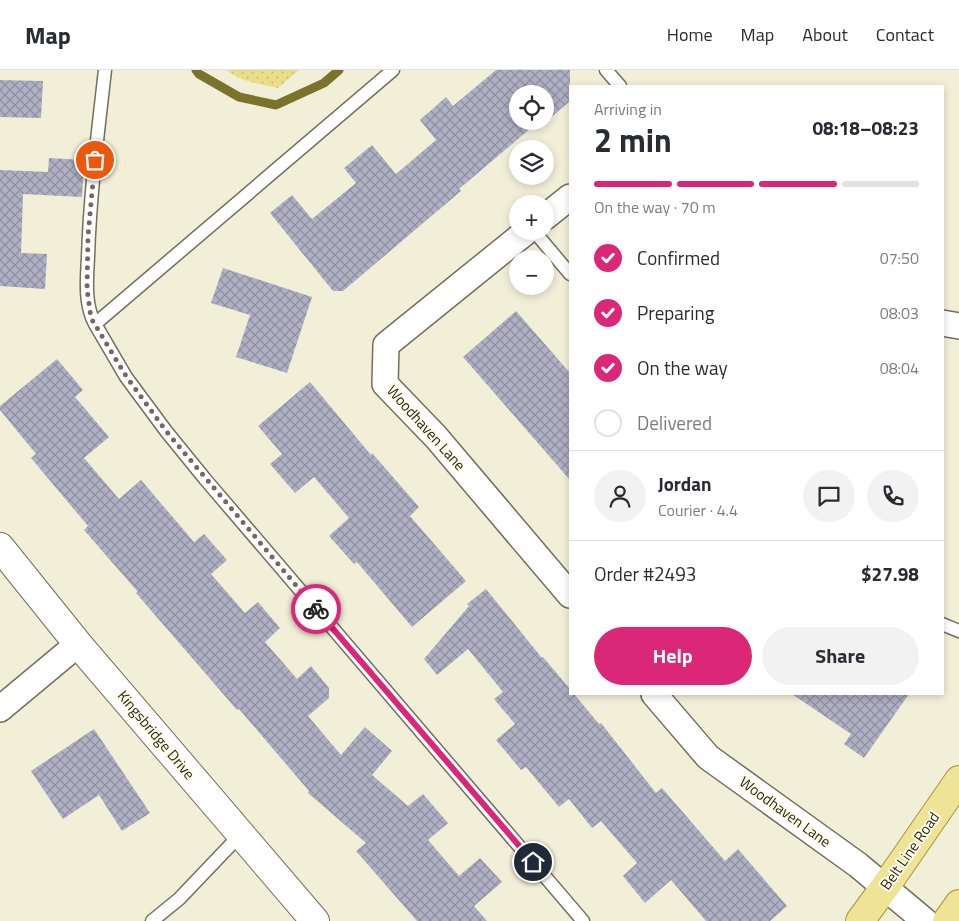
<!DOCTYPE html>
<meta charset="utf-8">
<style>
:root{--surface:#fff;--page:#f2f2f3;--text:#2b2b33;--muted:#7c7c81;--line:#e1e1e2;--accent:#db2777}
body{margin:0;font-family:"Titillium Web",sans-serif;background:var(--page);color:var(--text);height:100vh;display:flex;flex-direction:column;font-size:19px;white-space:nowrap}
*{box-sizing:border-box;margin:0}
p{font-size:16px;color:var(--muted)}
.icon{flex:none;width:28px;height:28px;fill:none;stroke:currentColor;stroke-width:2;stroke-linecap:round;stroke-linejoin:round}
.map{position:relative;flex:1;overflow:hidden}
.side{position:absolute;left:569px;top:15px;width:375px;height:610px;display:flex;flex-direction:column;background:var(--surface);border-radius:0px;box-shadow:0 2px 8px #0003}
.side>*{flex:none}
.buttons{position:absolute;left:509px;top:15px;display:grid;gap:10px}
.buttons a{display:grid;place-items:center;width:45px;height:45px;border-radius:50%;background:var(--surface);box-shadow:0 2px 8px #0003;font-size:25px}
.pin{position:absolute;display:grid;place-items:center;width:42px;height:42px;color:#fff;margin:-21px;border:2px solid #fff;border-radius:50%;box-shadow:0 1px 5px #0007}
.courier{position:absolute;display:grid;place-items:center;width:50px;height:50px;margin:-25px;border:4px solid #db2777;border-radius:50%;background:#fff;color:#222;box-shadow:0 1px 6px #0007}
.overview em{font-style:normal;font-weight:700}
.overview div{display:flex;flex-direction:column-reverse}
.overview{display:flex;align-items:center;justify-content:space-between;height:85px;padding:0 25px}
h1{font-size:32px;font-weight:700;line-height:38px}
.bar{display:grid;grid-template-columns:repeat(4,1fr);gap:8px 5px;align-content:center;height:60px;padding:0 25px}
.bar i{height:6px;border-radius:4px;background:var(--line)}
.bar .current{background:var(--accent)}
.bar p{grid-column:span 4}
.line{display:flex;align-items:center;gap:12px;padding:0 25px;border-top:1px solid var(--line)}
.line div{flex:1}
.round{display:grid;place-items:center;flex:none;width:52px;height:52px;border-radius:26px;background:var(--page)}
ol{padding:0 25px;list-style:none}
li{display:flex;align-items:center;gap:15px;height:55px}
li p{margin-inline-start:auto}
li .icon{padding:5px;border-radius:50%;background:var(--accent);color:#fff;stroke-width:4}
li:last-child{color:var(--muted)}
li i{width:28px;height:28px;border:2px solid var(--line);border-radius:50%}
.primary-button{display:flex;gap:10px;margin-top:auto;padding:10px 25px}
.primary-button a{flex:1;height:58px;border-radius:30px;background:var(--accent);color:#fff;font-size:20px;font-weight:700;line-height:58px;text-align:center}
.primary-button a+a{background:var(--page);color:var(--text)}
header{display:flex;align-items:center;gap:30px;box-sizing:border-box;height:70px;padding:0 25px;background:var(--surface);border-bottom:1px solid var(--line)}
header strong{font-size:24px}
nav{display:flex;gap:28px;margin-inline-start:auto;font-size:18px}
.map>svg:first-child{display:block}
</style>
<header>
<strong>Map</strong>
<nav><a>Home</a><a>Map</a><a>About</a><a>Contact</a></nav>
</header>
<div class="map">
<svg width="959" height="851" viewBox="0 0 959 851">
<defs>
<pattern id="grass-dots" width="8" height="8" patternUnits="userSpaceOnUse" patternTransform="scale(1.25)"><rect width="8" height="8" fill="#eade88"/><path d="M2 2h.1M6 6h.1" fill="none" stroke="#c9be75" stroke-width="1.8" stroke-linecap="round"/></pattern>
<pattern id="building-cross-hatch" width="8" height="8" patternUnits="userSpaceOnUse" patternTransform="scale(1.25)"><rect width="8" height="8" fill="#b0b0c4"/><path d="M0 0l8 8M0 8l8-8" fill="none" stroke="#8f8f9f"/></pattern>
</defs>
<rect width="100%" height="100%" fill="#f2efd9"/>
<path fill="url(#grass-dots)" d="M227 0H299L278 18C262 14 239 12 227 0Z"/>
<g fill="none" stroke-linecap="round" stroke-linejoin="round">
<path stroke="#7b722b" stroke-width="9" d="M196 0 199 4 239 27 276 35 324 13 339 0"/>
</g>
<path fill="url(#building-cross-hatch)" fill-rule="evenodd" d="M496 0H570V31L540 57 537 53 459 119 461 121 343 221H333L270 143 292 125 312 149 356 113 344 98 372 75 396 104 436 70 420 50 446 27 453 36ZM518 24H545V51H518Z
M0 10 43 11 41 48 0 47Z
M49 88 84 90 82 127 23 124 21 183 47 184 45 219 0 216V100L48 102Z
M223 198 312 227 287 303 236 287 250 245 211 233Z
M516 241 570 303V410L463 287Z
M57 289 83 320 75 327 109 367 84 388 119 429 141 410 194 472 204 464 227 490 211 504 245 543 258 532 280 558 265 572 297 609 311 596 329 618V628L308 646 341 685 365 657 392 681 372 705 408 736 423 724 448 753 428 770 459 806 480 788 502 812 474 836 487 851H417L356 781 366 773 308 723 309 721 239 639 237 640 136 523 138 522 84 460 88 456 31 388 36 384 0 340V336Z
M310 312 371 385 372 383 419 437 410 446 466 511 412 557 357 492 354 494 329 466 349 448 314 407 295 423 270 394 282 384 258 356Z
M486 519 542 588 543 587 570 619V624H574L599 654 601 653 656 723 662 718 725 791 738 779 787 836 770 851H706L671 810 645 833 623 806 637 793 601 751 592 758 569 729 559 737 526 697 521 700 496 670 515 654 494 629 503 622 468 579 437 605 424 589 469 536 467 534Z
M792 624H909L864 688 844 674 851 664Z
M94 659 150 743 122 761 99 725 63 749 31 701Z"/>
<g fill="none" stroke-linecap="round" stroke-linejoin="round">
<defs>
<path id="service" d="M105 0C98 62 90 124 88 187 87 208 84 234 95 254L126 307 166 361 205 409 583 851
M606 0 620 16
M534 161 570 204
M95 254 393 0
M942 554 959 561
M152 851 179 829 241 764"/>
<path id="minor" d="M545 147 570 127
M527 161 386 275 385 314 436 367 570 525
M942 253 959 256
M654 624 708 687 858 795 925 851
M0 639 78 574"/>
<path id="tertiary" d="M0 477 78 574 315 851"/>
<path id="primary" d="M860 851 885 817 959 710
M947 851 959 834"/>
</defs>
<use href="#service" stroke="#726f5c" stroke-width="15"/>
<use href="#minor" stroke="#726f5c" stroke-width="28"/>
<use href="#tertiary" stroke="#726f5c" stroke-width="30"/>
<use href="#primary" stroke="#a3963e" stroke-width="30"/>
<use href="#service" stroke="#fff" stroke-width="12"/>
<use href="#minor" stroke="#fff" stroke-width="25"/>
<use href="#tertiary" stroke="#fff" stroke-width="28"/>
<use href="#primary" stroke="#efe496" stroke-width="28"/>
</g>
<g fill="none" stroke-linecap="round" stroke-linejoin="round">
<path stroke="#6f6c5f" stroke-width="5" stroke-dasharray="0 9" d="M95 90 88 166 87 219 91 248 126 306 166 361 316 539"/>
<path stroke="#db2777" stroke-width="6" d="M316 539 533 792"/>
</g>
<g text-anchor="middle" stroke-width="4" stroke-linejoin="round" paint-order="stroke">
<g font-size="15" fill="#28261e" stroke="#fffce6">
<text transform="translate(426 358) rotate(48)" y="5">Woodhaven Lane</text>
<text transform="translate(156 665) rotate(50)" y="5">Kingsbridge Drive</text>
<text transform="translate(785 742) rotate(36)" y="5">Woodhaven Lane</text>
<text transform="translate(910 781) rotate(-55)" y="5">Belt Line Road</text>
</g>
</g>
</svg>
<div class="buttons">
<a><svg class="icon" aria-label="locate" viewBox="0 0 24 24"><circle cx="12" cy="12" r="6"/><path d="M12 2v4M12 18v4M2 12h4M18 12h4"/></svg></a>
<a><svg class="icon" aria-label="layers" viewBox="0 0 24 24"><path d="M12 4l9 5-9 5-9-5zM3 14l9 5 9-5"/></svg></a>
<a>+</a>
<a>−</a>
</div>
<div class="pin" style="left:95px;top:90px;background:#ea580c"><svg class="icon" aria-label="bag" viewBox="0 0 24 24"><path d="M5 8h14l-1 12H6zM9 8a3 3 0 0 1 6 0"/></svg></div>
<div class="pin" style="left:533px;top:792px;background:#1f2937"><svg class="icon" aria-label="home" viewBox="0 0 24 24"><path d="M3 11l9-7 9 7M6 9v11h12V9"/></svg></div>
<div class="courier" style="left:316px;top:539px"><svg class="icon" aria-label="bike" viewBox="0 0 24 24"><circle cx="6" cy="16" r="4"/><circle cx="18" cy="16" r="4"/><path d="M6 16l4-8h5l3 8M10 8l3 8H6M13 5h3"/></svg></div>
<section class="side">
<div class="overview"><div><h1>2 min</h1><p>Arriving in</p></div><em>08:18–08:23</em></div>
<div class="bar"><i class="current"></i><i class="current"></i><i class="current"></i><i></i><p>On the way · 70 m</p></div>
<ol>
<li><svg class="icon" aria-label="check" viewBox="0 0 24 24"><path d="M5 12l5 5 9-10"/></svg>Confirmed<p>07:50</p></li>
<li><svg class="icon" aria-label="check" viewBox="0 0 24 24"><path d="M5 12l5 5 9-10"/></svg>Preparing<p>08:03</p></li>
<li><svg class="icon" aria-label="check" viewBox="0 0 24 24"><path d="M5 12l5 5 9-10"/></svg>On the way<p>08:04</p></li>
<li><i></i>Delivered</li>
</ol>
<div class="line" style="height:90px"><a class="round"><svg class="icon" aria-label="person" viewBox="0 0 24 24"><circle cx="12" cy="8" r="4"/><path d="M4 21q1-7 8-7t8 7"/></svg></a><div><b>Jordan</b><p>Courier · 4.4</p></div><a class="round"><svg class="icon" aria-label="chat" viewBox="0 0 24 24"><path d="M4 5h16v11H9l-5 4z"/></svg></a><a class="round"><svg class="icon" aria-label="phone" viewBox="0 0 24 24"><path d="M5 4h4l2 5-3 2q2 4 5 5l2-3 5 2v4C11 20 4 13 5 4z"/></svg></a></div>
<div class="line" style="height:65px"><div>Order #2493</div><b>$27.98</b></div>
<div class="primary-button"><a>Help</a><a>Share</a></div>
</section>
</div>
